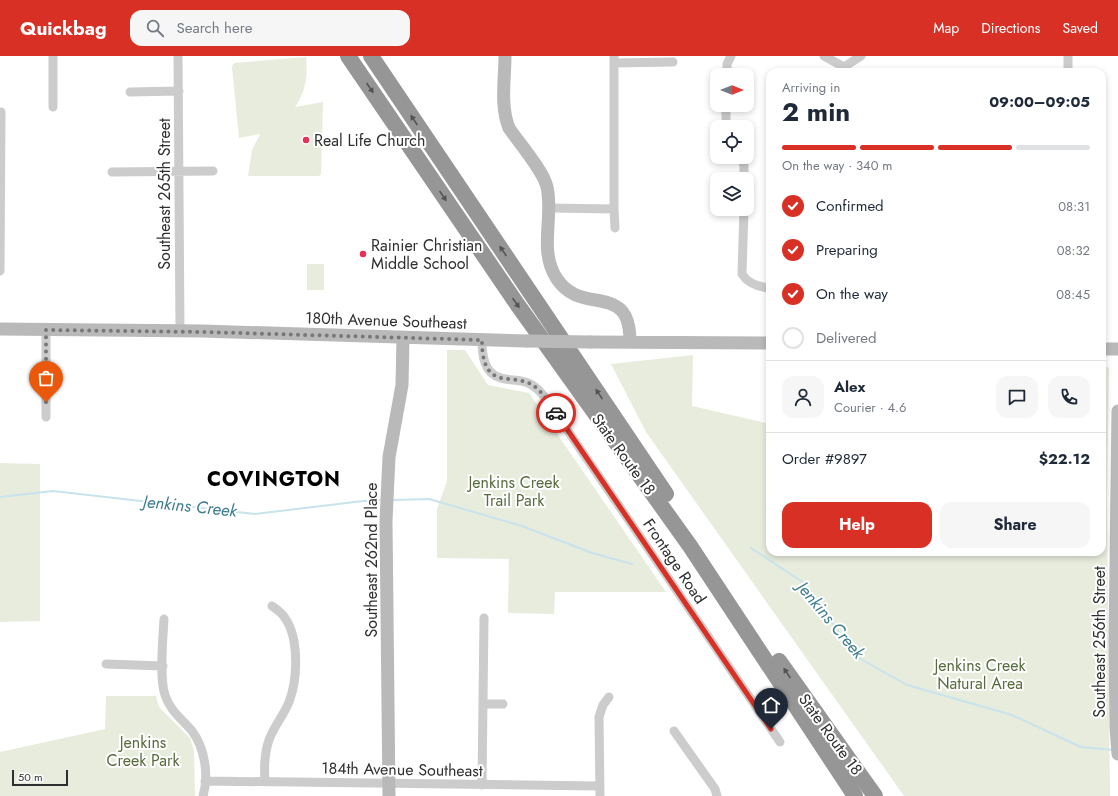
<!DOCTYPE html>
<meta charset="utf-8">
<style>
:root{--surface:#fff;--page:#f6f6f7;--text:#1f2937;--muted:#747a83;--line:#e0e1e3;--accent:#d93025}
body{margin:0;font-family:Jost,sans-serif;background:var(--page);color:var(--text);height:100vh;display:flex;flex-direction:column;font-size:15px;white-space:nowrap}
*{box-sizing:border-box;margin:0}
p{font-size:13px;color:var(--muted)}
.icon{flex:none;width:22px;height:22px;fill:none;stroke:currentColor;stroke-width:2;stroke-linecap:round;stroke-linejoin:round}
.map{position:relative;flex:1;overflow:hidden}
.details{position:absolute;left:766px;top:12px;width:340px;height:488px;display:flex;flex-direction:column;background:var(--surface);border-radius:12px;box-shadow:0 2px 6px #0003}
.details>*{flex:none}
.needle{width:26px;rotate:90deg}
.tools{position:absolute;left:710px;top:12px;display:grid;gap:8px}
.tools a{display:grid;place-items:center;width:44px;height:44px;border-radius:8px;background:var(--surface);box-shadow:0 2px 6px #0003;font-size:20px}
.scale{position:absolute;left:12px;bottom:10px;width:56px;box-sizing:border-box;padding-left:4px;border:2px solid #2f2f2f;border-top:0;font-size:11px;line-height:14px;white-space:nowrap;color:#2f2f2f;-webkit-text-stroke:3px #fff;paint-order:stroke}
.pin{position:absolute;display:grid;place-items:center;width:34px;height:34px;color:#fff;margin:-41px -17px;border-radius:50% 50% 50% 0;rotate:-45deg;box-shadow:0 0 4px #0007}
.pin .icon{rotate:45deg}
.courier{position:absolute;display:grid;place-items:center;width:40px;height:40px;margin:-20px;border:3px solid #d93025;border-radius:50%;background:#fff;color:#222;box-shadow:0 1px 5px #0007}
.head em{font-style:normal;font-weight:700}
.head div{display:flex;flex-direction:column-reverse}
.head{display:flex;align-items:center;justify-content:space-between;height:68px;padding:0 16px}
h1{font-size:26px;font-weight:700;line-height:30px}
.bar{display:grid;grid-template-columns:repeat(4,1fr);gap:6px 4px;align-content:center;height:48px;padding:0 16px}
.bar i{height:5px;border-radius:3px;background:var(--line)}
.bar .active{background:var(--accent)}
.bar p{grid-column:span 4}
.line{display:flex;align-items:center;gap:10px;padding:0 16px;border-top:1px solid var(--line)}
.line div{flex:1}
.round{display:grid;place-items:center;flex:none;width:42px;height:42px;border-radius:12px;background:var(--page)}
ol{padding:0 16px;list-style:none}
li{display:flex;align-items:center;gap:12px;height:44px}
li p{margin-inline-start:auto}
li .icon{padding:4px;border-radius:50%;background:var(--accent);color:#fff;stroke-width:4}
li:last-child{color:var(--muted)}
li i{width:22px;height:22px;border:2px solid var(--line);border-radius:50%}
.button{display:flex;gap:8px;margin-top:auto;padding:8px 16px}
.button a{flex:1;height:46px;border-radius:12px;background:var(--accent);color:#fff;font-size:16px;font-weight:700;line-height:46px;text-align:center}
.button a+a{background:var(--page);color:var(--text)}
header{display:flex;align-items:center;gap:24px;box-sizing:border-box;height:56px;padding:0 20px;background:var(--accent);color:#fff}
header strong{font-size:19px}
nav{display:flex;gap:22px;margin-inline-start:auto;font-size:14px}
.search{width:280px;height:36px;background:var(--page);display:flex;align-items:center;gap:10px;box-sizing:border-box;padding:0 14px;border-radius:12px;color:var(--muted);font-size:15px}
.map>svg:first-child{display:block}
</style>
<header>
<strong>Quickbag</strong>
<div class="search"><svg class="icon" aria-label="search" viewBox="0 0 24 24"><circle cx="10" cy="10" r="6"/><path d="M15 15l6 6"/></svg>Search here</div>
<nav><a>Map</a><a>Directions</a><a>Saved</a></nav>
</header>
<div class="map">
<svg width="1118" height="740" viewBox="0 0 1118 740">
<rect width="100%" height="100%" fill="#fff"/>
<path fill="#e7ecdd" d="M306 1C308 18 306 36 295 51L323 46 321 118 319 120H248L252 94 260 78 239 82 232 11 234 7Z
M307 208H324V234H307Z
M447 294H465L488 329 529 337 666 536H555L554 558 508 557 509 503 437 502V453L447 425Z
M693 299 692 350 770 368V496H1102V309L1109 312 1107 445 1110 740H904L646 376 611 308Z
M0 407 40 408V565L0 566Z
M106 640H156L159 651 190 682 194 695 195 740H0V696L105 673Z"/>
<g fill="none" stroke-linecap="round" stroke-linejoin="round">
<path stroke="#c9e3ec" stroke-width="2" d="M0 441 53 435 255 458 363 445 380 444
M393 444 429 443 522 470 592 497 632 508
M751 492 801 525 857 601 907 629 1012 659 1081 691 1113 694"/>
<path stroke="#ccc" stroke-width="9" d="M53 0V51
M178 0 180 275
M614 0V153L615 172
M824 0 844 11 861 0
M614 7 673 6
M1068 16V0
M727 19V8L731 0
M130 36 179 35
M726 49V71
M742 101 744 110V123
M112 116 213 115
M549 152 614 153
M744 153 742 218C748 228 759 231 770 232
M0 215 1 56
M482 284C482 299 484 318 501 322 510 325 519 323 528 327 540 332 548 345 555 356L780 686
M46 361V274
M164 563C163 582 159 622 165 639 170 655 182 663 192 675 205 692 209 720 203 740
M106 608 163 610
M483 648H503
M674 675 715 733 717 740
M205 725 599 730
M265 726C264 712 264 698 269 684 274 670 284 659 289 646 298 623 299 582 285 562 282 557 276 553 272 550
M482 729 484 562
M600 740 599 661 603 649 609 641"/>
<path stroke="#b9b9b9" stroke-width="13" d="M505 0C505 23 500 50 509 72 519 87 543 114 547 131 554 161 538 195 557 223 576 251 604 238 621 254 629 262 630 275 630 286
M0 273 203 275 527 285
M590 286 770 287
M1102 293H1118
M1118 355 1115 585 1116 671 1118 698
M389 740 386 465 389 401 402 329 403 282"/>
<path stroke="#969696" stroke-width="16" d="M348 0 517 248 690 490 855 740
M371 0 666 438
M779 605 875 740"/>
<path stroke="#b9b9b9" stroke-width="13" d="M527 285 590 286"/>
</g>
<defs><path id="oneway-solid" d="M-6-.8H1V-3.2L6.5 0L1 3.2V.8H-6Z"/></defs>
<g fill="#535353">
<use href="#oneway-solid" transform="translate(370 32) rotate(56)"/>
<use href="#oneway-solid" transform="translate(414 64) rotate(-124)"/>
<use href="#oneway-solid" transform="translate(443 140) rotate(56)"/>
<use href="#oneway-solid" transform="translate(503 195) rotate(-124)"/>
<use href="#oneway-solid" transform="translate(516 247) rotate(55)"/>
<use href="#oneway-solid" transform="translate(599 338) rotate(-124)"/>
<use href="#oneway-solid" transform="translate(787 617) rotate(-124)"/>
</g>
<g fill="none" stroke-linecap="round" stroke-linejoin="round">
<path stroke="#787878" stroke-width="4" stroke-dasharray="0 7.2" d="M46 346V274L203 276 482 284C482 300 484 318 501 322 510 324 520 323 529 327 541 333 549 346 556 357"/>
<path stroke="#d93025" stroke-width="5" d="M556 357 771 673"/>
</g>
<g fill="#e43259" stroke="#fff" stroke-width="1.5">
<circle cx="306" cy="84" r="4"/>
<circle cx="363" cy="198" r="4"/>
</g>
<g text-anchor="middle" stroke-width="4" stroke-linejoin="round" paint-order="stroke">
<g font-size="16" fill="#2f2f2f" stroke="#fff" text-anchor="start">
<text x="314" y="90">Real Life Church</text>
<text x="371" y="195">Rainier Christian<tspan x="371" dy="18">Middle School</tspan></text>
</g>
<g font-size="16" fill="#2f2f2f" stroke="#fff">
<text transform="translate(164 138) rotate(-90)" y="6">Southeast 265th Street</text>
<text transform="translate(386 264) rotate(2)" y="6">180th Avenue Southeast</text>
<text transform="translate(624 398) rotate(54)" y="6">State Route 18</text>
<text transform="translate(371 504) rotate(-90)" y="6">Southeast 262nd Place</text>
<text transform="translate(675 505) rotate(56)" y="6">Frontage Road</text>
<text transform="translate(1099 586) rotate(-90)" y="6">Southeast 256th Street</text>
<text transform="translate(831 678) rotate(54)" y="6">State Route 18</text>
<text transform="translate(402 713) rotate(1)" y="6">184th Avenue Southeast</text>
</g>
<g font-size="16" fill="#586b3c" stroke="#fff">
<text x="514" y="432">Jenkins Creek<tspan x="514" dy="18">Trail Park</tspan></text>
<text x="980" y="615">Jenkins Creek<tspan x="980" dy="18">Natural Area</tspan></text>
<text x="143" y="692">Jenkins<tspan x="143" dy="18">Creek Park</tspan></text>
</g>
<g font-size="17" font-style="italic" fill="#3d7c91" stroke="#fff">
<text transform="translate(190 450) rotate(6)" y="6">Jenkins Creek</text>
<text transform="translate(831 564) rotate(50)" y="6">Jenkins Creek</text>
</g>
<g font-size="20" font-weight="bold" letter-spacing="1" fill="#000" stroke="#fff">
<text x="274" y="430">COVINGTON</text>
</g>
</g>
</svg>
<div class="tools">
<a><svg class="needle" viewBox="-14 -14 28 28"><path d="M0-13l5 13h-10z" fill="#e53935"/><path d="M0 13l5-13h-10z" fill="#747a83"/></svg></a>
<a><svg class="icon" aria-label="locate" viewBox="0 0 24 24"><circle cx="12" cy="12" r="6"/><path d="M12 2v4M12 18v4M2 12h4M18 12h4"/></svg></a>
<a><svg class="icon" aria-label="layers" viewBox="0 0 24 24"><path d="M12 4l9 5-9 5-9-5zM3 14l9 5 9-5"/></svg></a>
</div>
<div class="scale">50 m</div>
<div class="pin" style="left:46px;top:346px;background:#ea580c"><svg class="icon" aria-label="bag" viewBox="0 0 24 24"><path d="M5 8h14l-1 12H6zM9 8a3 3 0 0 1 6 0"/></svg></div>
<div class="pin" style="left:771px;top:673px;background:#1f2937"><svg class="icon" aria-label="home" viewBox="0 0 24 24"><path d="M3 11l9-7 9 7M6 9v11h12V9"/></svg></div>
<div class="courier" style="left:556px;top:357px"><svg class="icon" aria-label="car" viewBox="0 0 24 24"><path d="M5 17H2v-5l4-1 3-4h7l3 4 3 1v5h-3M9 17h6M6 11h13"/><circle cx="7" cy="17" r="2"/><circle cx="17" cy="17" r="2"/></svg></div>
<section class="details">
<div class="head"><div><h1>2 min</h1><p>Arriving in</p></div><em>09:00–09:05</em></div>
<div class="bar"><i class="active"></i><i class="active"></i><i class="active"></i><i></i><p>On the way · 340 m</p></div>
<ol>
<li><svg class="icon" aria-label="check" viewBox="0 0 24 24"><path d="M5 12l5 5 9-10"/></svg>Confirmed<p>08:31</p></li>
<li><svg class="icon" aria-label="check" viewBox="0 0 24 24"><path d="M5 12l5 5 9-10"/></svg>Preparing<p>08:32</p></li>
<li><svg class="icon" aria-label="check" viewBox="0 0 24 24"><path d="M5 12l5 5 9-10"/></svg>On the way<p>08:45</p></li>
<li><i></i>Delivered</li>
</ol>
<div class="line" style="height:72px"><a class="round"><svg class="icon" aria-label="person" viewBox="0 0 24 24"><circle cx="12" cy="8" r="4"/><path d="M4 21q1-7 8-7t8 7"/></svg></a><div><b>Alex</b><p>Courier · 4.6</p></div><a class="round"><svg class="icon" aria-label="chat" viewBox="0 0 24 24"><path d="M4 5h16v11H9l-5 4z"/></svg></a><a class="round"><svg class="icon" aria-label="phone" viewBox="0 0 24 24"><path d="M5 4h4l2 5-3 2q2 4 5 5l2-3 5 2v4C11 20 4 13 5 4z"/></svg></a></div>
<div class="line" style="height:52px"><div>Order #9897</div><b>$22.12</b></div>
<div class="button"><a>Help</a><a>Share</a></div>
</section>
</div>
